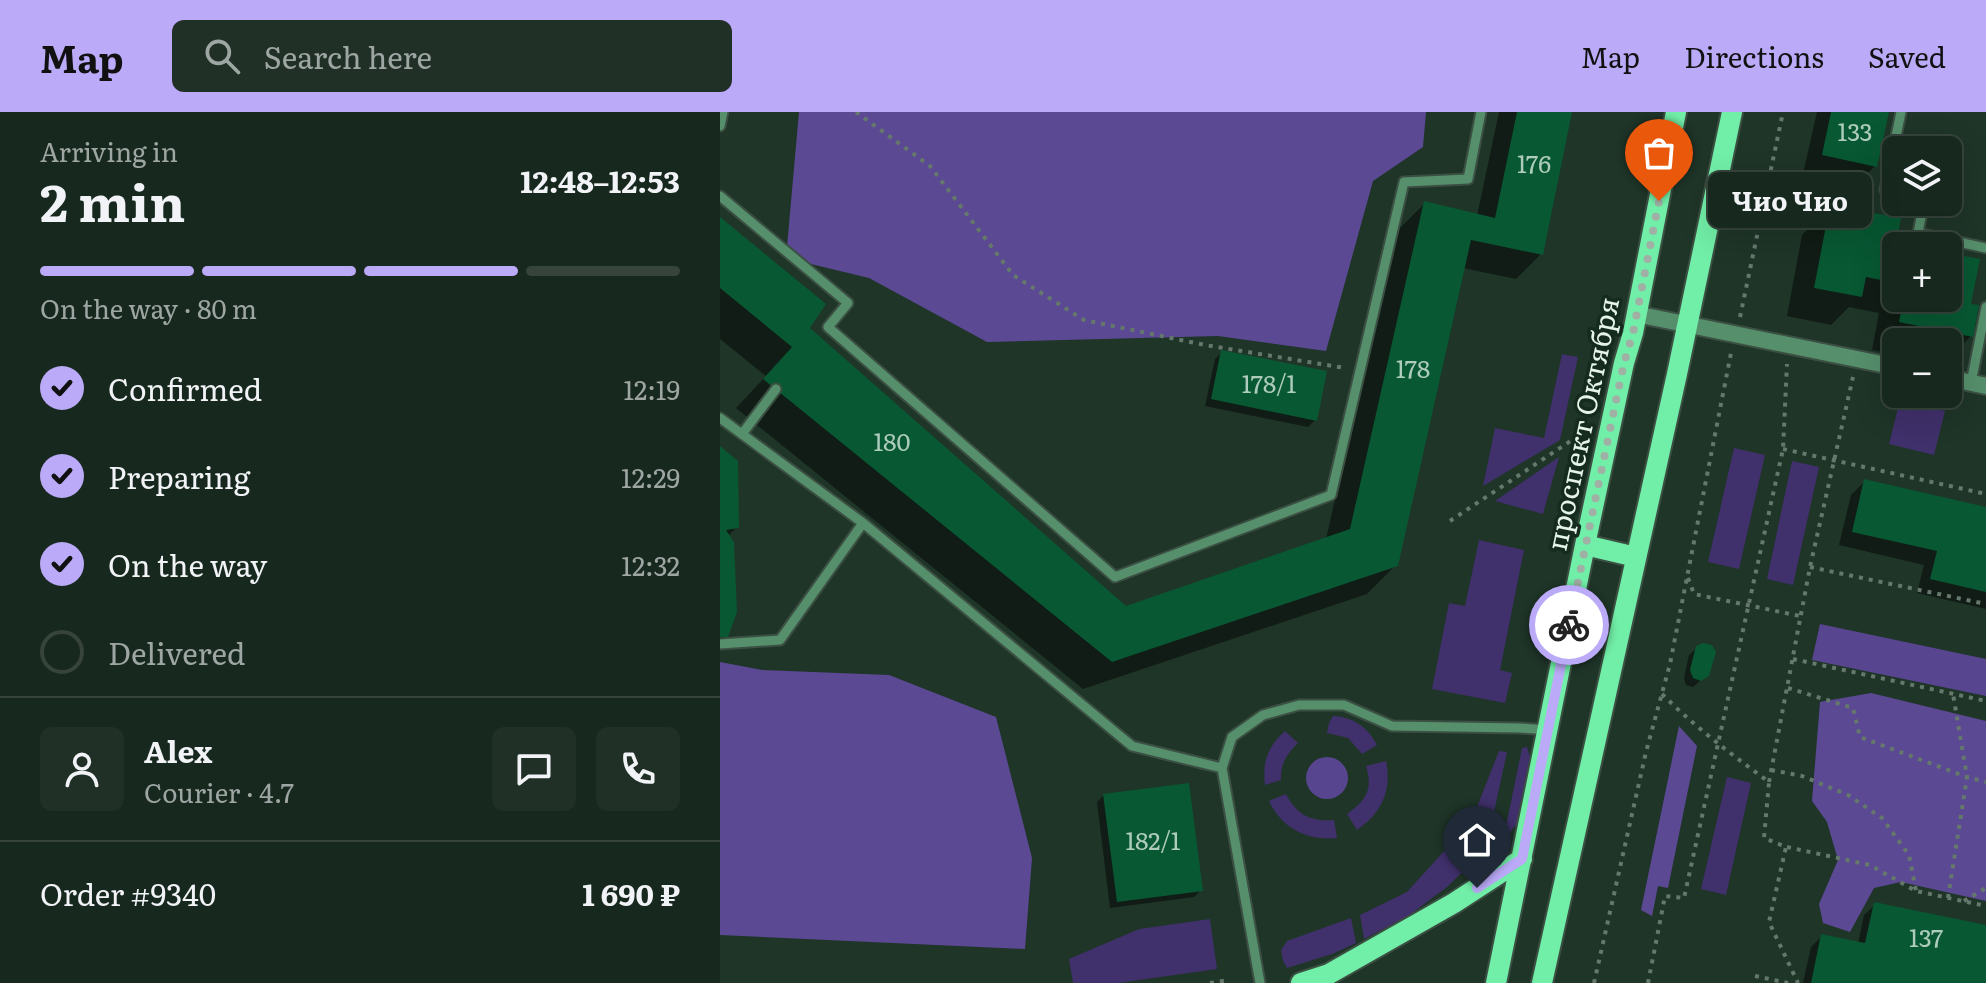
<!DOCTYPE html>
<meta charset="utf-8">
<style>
:root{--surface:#17281e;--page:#203027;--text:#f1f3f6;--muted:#9ea6a4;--line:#36443c;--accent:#baaaf7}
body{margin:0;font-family:Literata,serif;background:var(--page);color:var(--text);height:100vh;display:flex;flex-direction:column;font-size:30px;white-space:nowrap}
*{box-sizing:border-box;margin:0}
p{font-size:26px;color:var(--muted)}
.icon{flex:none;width:44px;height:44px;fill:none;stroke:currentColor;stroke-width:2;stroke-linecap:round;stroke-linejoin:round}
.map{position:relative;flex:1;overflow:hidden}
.side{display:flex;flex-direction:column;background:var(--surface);width:720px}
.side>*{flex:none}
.tools{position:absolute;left:1162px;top:24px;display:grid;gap:16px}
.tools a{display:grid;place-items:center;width:80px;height:80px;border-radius:12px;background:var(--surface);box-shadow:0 8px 32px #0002,0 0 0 2px var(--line);font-size:40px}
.pin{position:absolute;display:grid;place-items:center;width:68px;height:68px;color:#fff;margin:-82px -34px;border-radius:50% 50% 50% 0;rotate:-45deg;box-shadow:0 0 8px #0007}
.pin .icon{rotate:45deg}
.courier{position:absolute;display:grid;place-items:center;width:80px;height:80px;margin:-40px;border:6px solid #baaaf7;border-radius:50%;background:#fff;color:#222;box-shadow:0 2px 10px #0007}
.bubble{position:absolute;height:56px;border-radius:12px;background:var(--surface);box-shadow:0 8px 32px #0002,0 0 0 2px var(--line);font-size:26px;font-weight:700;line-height:56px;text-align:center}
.overview em{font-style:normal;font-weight:700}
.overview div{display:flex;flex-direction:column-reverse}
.overview{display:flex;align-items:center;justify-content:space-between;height:136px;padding:0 40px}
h1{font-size:52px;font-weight:700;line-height:60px}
.bar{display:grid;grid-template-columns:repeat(4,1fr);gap:12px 8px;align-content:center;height:96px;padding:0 40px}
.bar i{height:10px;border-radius:6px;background:var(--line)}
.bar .on{background:var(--accent)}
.bar p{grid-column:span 4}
.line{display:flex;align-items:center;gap:20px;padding:0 40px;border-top:2px solid var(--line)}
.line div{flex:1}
.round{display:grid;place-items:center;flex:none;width:84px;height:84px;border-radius:12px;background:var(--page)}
ol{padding:0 40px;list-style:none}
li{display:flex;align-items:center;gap:24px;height:88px}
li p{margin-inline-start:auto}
li .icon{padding:8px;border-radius:50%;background:var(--accent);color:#111;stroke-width:4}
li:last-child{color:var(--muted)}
li i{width:44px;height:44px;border:4px solid var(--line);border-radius:50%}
header{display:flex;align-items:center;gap:48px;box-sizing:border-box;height:112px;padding:0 40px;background:var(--accent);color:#111}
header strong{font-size:38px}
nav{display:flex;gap:44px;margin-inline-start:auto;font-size:28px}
.search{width:560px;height:72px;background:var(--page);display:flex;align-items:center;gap:20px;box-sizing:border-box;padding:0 28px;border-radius:12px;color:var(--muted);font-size:30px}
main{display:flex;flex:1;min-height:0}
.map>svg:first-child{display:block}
</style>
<header>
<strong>Map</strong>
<div class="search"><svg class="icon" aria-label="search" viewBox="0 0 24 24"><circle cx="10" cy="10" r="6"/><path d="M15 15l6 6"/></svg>Search here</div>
<nav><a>Map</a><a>Directions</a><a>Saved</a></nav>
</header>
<main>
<section class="side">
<div class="overview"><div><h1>2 min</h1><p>Arriving in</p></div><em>12:48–12:53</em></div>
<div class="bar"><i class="on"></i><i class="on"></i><i class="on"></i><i></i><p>On the way · 80 m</p></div>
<ol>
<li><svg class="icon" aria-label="check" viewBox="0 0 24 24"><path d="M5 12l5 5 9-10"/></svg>Confirmed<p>12:19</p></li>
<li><svg class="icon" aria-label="check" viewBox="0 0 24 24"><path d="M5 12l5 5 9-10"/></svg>Preparing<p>12:29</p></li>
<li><svg class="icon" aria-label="check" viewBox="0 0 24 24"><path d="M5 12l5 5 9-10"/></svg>On the way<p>12:32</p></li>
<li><i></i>Delivered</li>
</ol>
<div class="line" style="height:144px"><a class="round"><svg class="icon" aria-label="person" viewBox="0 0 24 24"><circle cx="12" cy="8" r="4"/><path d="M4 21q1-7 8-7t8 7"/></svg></a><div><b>Alex</b><p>Courier · 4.7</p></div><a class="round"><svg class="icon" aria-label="chat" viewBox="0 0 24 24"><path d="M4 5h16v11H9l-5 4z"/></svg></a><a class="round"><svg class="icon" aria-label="phone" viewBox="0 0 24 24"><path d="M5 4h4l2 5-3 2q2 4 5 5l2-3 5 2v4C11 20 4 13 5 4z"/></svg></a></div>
<div class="line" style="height:104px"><div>Order #9340</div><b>1 690 ₽</b></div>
</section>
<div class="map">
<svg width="1266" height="871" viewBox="0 0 1266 871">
<rect width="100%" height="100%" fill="#1f3528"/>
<path fill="#40306b" d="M842 242 858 245 840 328 763 374 775 316 824 326Z
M1180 288 1225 299 1214 343 1169 332Z
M1014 336 1045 343 1019 457 988 450Z
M839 345 823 402 775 389Z
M1072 349 1099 355 1073 473 1047 467Z
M759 428 804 438 780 558 792 561 785 591 712 577 729 491 745 494Z
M613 604C633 605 648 615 657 633L642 642 628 626 607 621 609 611Z
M565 619 578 631C567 642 560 652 561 668L545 673C542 650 548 634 565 619Z
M807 635 810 645 798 710 783 729 802 636Z
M779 639 787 640 766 737 727 775 688 804 644 827 640 803 687 780 735 727 755 700Z
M666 649C672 678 662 701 637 718L627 702C647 688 653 677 646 654Z
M1007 665 1031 671 1006 783 981 777Z
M566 682C577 703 591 710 614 708L617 726C588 729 562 717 549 689Z
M631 806 636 831 612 842 567 856 563 849 561 838 567 829Z
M490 807 497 857 398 871H353L349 847 419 817Z"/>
<path fill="#5c4994" d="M79 0H706L703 35 653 69 606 239 498 224 267 230 149 166 66 146Z
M0 550 42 558 169 563 276 605 312 746 305 837 0 823Z
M1151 581 1266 609V789L1181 770 1154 776 1130 820 1103 811 1099 792 1118 748 1107 710 1092 689 1100 590Z
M959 614 977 634 948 776 938 774 932 804 921 798Z"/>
<path fill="#58458f" d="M1100 512 1266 547V584L1092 548Z
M586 666a21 21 0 1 1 42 0a21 21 0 1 1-42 0Z"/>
<path fill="#0007" d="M779 0H850L821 142 796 167 743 156 676 453 647 482 363 577 16 296 46 264 0 227V108L87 216 405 496 606 427 676 120 704 92 757 104Z
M1097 0H1167L1155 54 1136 73 1083 62Z
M1111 95 1172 145H1176V186H1228V143L1249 193 1251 224 1228 247V230H1176V243L1152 238 1159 201 1129 195 1111 213 1067 204 1082 123Z
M502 240 595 308 588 315 485 294 495 247Z
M0 336 17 415 8 424 6 524 0 530Z
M1145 369 1266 397V497L1197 481 1204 453 1119 433 1131 383Z
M977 536 987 563 973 575 966 573 964 566 969 543Z
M384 683 481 778 474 785 390 796 377 690Z
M1155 793 1266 815V871H1083L1091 835 1101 825 1138 832 1144 803Z"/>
<path fill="#085833" d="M797 0H852L823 143 751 128 678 454 392 550 43 267 72 235 0 176V105L106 192 90 216 406 494 630 417 704 89 775 106Z
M1111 0H1169L1157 55 1102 43Z
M1110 93 1181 106 1174 143H1176V171L1146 165 1142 185 1094 176Z
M1228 141 1260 147 1251 192 1259 193 1253 225 1179 210 1184 186H1228Z
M501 238 607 259 597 309 491 287Z
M0 334 18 349 19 416 6 418 14 430 17 500 8 525H0Z
M1144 367 1266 395V480L1210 467 1217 439 1132 420Z
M983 531 992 533 996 540 989 564 981 569 973 566 970 558 976 534Z
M469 671 483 779 397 790 383 682Z
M1154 790 1266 813V871H1091L1101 822 1145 831Z"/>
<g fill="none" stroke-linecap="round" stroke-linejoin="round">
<defs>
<path id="service" d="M0 14 3 0
M1176 80 1165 78 1181 0
M0 84 128 191 108 215 395 465 611 383 684 70 748 67 761 0
M1204 90 1198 121 1266 136
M1251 271 1266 195
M0 306 143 411 412 634 502 656 512 625 543 603 579 593H624L672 614 800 616 828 618
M22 322 56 277
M0 532 60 528 143 411
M502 656 540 871"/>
<path id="minor" d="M916 202 1176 255
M1228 266 1266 274"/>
<path id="primary" d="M865 433 916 445
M581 871 609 862 734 791 802 747
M776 871 865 433 904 251 913 221 956 0
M822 871 957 262 1012 0"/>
</defs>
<use href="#service" stroke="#3b5043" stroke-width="13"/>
<use href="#minor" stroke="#3b5043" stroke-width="20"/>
<use href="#primary" stroke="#3b5043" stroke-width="24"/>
<path stroke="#65786c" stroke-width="4" stroke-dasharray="4 6" stroke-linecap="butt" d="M136 0 210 54 293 163 364 208 485 233 625 256
M1020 205 1063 0
M1063 337 1266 382
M730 409 855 326
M1090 455 1266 492
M968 466 974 482 1080 504
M1073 547 1266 589
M1068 576 1133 596 1140 625 1247 665 1266 670
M942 582C975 615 1011 642 1049 670L1044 726 1066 735 1049 810 1078 871
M1051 658 1082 664 1128 683 1162 706 1189 743 1196 779
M1049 670 1090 455 1133 265
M1067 735 1150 753 1196 779 1266 794
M1228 786 1247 665 1233 582
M1244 789 1266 776
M1035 864 1068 871
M490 871 509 868
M874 871 926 640 950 552 1011 241
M928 871 945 784 964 786 1063 337 1067 252"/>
<use href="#service" stroke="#568f6c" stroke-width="9"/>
<use href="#minor" stroke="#568f6c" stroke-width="16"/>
<use href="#primary" stroke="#71eea7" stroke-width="20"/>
</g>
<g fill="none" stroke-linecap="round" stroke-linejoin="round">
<path stroke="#a0b0a5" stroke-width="8" stroke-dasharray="0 14.4" d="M849 513 904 251 913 221 939 89"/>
<path stroke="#baaaf7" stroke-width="10" d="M757 776 802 747 849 513"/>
</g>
<g text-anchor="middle" stroke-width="7" stroke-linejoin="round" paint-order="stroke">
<g font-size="24" fill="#aeccbc">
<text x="1135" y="29">133</text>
<text x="814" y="61">176</text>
<text x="693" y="266">178</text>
<text x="549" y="281">178/1</text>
<text x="172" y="339">180</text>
<text x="433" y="738">182/1</text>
<text x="1206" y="835">137</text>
</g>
<g font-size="28" fill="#e5f3e9" stroke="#152b1e">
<text transform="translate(863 312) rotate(-78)" y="10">проспект Октября</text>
</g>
</g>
</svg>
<div class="tools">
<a><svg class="icon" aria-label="layers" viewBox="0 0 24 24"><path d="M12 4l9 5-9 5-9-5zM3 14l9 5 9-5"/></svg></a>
<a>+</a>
<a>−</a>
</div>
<div class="pin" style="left:939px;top:89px;background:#ea580c"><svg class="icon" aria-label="bag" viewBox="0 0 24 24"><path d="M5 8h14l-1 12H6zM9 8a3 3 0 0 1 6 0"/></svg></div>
<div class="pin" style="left:757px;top:776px;background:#1f2937"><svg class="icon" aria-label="home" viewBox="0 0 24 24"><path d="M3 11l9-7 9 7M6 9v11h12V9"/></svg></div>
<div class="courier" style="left:849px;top:513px"><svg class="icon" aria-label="bike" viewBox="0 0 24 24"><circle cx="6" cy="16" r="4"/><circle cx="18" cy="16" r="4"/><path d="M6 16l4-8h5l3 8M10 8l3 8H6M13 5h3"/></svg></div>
<div class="bubble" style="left:988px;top:60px;width:164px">Чио Чио</div>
</div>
</main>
